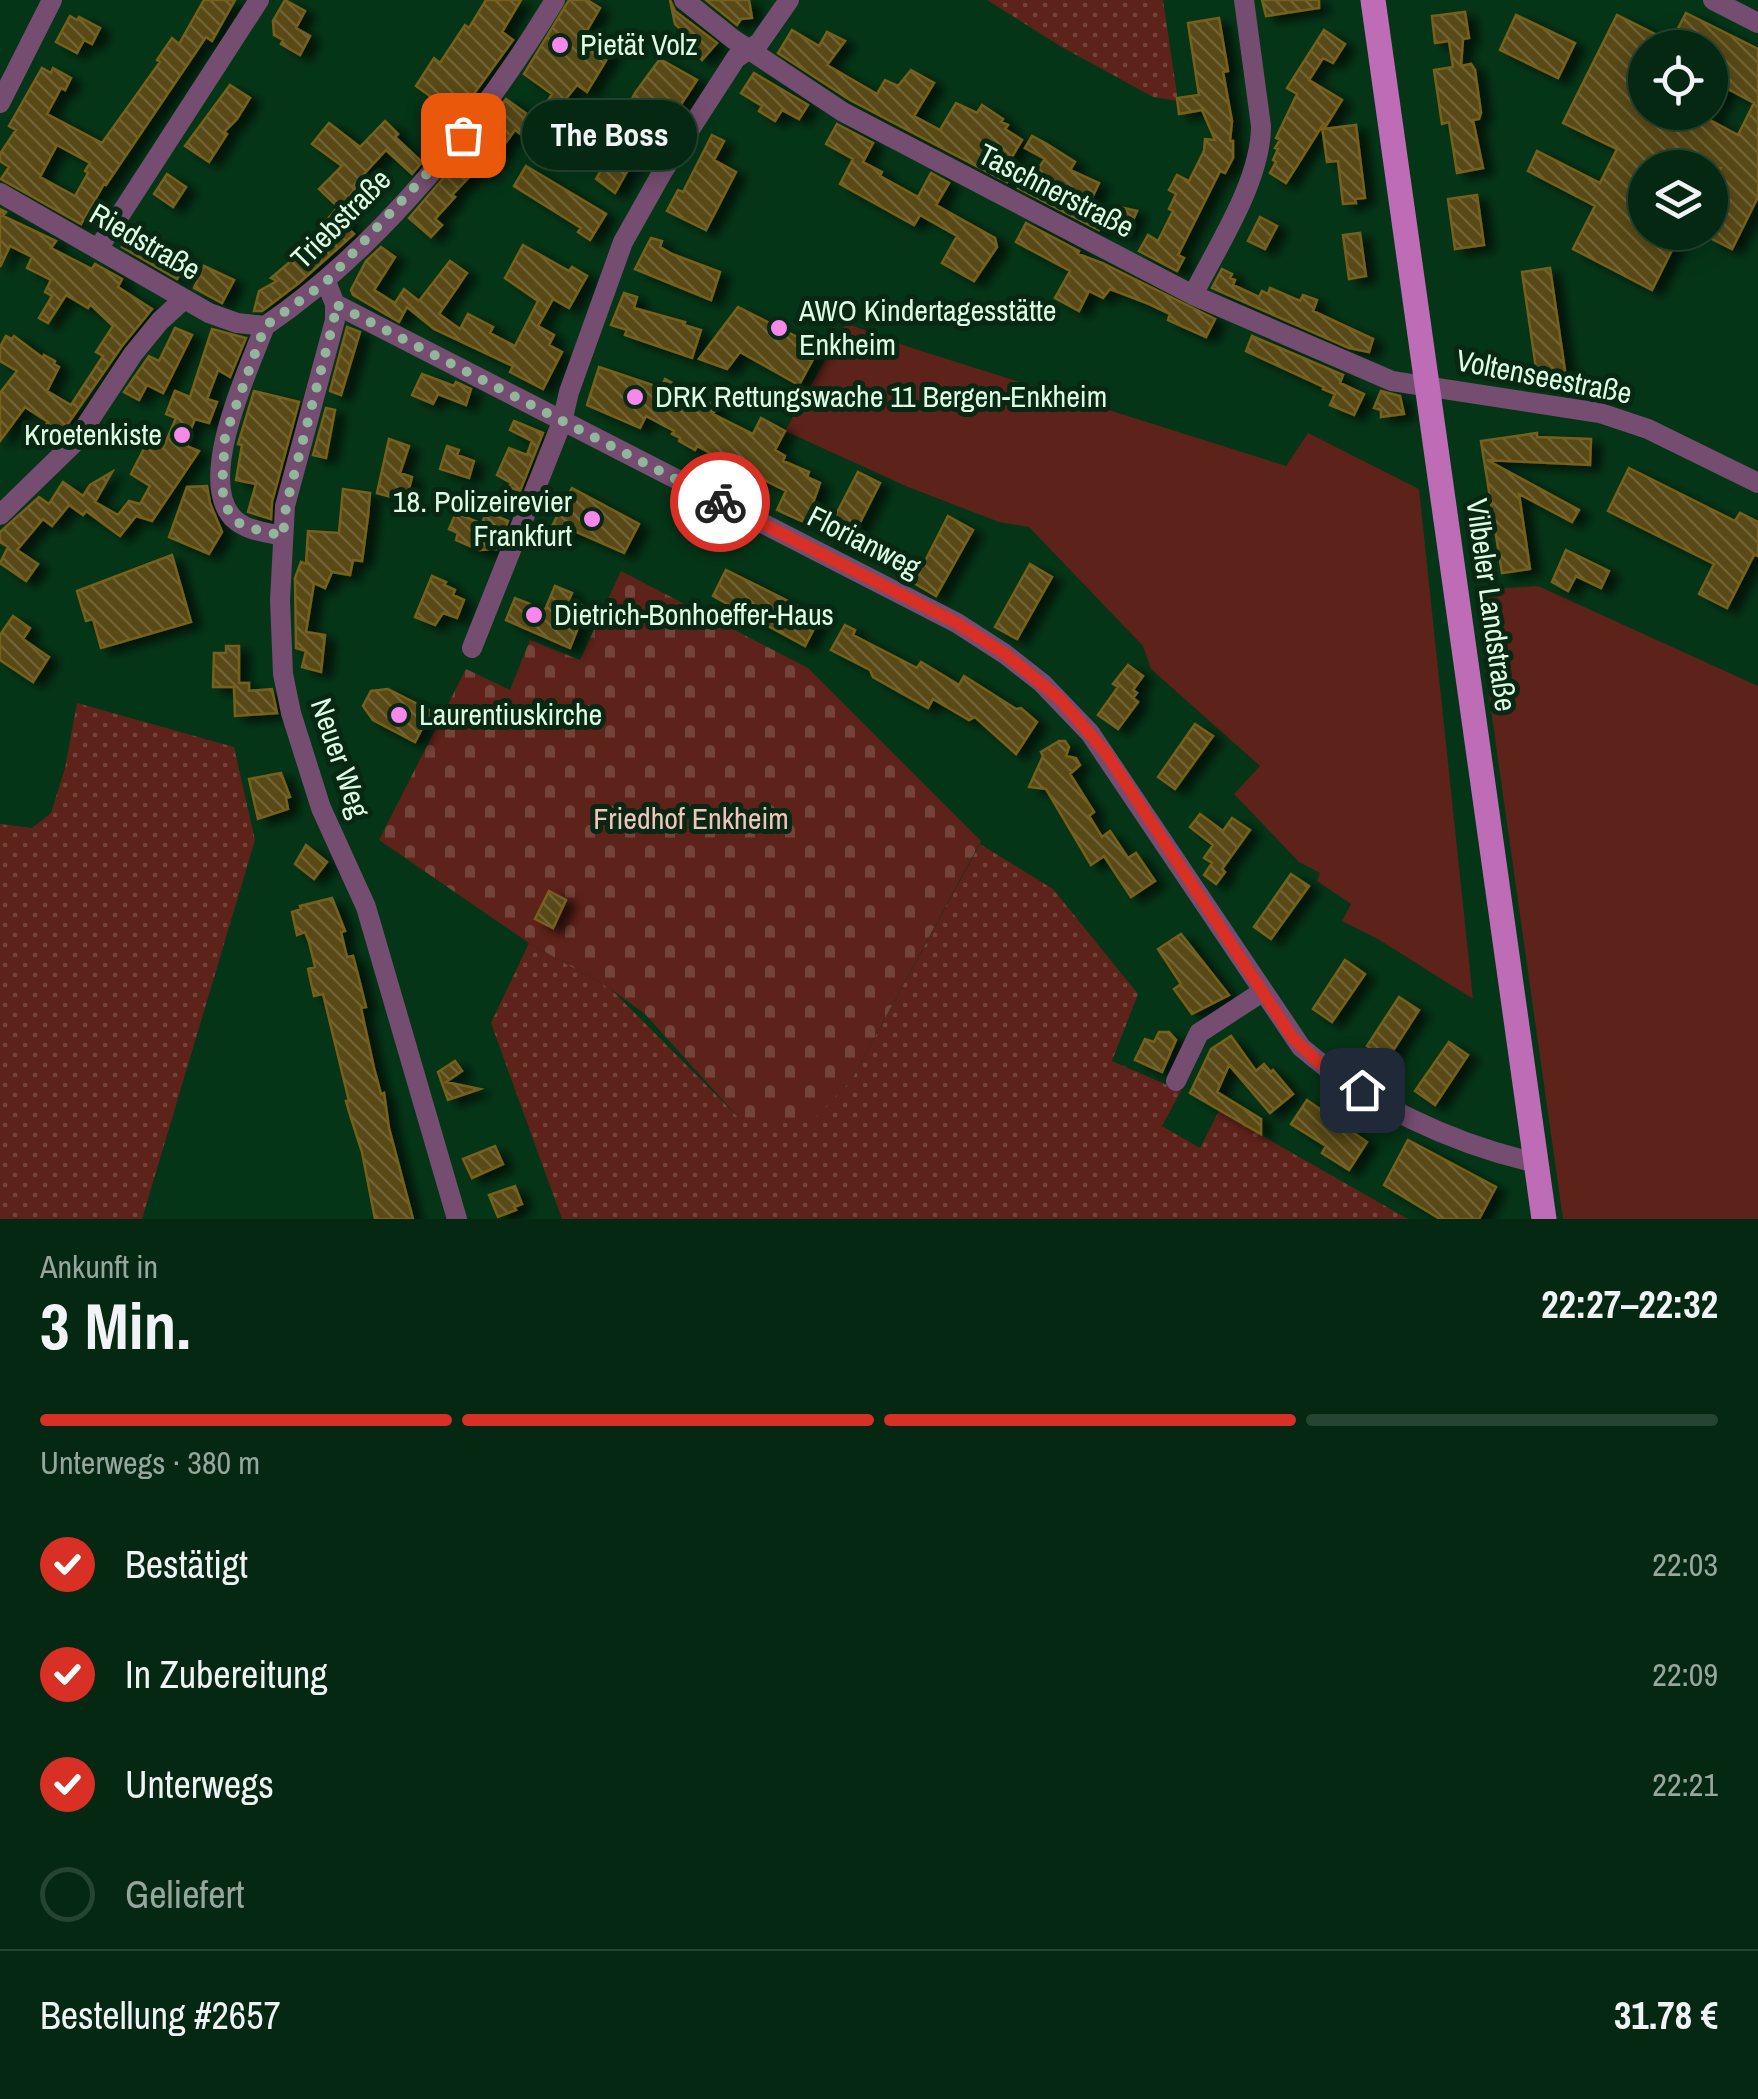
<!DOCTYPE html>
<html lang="de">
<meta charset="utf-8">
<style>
:root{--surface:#042811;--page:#12341f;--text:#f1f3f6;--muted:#97a69f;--line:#254431;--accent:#d93025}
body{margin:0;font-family:"Archivo Narrow",sans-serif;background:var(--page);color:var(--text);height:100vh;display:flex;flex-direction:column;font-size:38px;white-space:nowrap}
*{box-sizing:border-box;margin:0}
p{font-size:32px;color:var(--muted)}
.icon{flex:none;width:55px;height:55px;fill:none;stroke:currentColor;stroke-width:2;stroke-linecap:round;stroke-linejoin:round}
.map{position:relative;height:1219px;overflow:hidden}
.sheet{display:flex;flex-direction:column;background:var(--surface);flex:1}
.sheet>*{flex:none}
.controls{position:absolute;left:1628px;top:30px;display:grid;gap:20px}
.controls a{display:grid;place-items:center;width:100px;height:100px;border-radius:50%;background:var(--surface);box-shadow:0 5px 25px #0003,0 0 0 2px var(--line);font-size:50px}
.pin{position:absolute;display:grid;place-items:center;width:85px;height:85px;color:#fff;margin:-42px;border-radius:20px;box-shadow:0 5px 15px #0006}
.courier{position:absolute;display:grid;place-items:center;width:100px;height:100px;margin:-50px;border:8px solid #d93025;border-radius:50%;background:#fff;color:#222;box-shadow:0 2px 12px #0007}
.bubble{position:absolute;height:70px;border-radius:35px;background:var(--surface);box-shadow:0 5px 25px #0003,0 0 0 2px var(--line);font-size:32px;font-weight:700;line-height:70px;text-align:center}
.head em{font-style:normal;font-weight:700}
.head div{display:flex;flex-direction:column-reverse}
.head{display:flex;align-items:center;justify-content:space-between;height:170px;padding:0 40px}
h1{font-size:65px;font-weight:700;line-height:75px}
.bar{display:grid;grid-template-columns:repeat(4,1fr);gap:15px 10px;align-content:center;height:120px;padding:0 40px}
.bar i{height:12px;border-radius:8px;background:var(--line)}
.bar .selected{background:var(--accent)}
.bar p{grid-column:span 4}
.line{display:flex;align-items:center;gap:25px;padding:0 40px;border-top:2px solid var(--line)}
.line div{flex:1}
ol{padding:0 40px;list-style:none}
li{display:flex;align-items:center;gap:30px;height:110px}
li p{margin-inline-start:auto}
li .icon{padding:10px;border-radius:50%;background:var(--accent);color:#fff;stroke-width:4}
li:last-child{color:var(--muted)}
li i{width:55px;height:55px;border:5px solid var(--line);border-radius:50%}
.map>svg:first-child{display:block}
</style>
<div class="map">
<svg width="1758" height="1219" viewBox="0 0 1758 1219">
<defs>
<pattern id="grass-dots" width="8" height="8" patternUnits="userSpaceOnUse" patternTransform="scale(2.5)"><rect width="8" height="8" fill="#5d2219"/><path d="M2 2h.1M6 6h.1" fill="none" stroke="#74433a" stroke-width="1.8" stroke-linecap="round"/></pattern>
<pattern id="cemetery-stones" width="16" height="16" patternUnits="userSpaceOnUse" patternTransform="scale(2.5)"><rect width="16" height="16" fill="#5d2219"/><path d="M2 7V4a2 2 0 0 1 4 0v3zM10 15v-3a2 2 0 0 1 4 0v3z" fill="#74433a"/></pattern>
<pattern id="building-back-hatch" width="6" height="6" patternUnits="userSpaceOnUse" patternTransform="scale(2.5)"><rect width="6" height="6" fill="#584814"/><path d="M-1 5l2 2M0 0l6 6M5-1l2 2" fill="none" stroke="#706336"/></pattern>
<filter id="shadow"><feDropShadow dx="10" dy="5.5" stdDeviation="5" flood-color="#0009"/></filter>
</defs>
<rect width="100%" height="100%" fill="#053517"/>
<path fill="url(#grass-dots)" d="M987 0H1163L1178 101 1153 97 1060 46Z
M77 703 234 747 255 840 142 1219H0V824L32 828 51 813 65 768Z
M980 844 1053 889 1138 994 1112 1061 1181 1091 1162 1126 1200 1148 1219 1111 1408 1219H562L491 1023 529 943 611 989 738 1117 851 1081Z"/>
<path fill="url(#cemetery-stones)" d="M621 571 808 668 981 841 851 1081 812 1121 738 1117 645 1014 611 989 529 943 379 840 466 669 510 690 530 640 580 660Z"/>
<path fill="#5d2219" d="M846 323 909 347 1286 466 1308 433 1419 489 1473 999 1378 939 1342 921 1351 904 1317 881 1320 873 1299 862 1234 794 1260 766 1151 669 1143 646 1029 527 999 522 908 487 785 431Z
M1538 586 1758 686V1219H1563L1474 590Z"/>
<path fill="url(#building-back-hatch)" stroke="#76611b" stroke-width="2.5" fill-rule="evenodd" filter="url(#shadow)" d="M204 0H235L212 41 206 37 106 185 104 184 81 224 1 179 9 167 0 161V154L16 130 9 126 42 68 51 73 53 68 71 78 65 90 61 88 47 114 102 143 160 62 157 60 172 38 179 44ZM57 145 90 163 85 171 88 173 75 196 40 177Z
M285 0 305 11 296 28 310 36 300 55 281 44 283 40 274 35 273 21Z
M486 0H521L502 32 513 40 443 136 426 125 438 102 416 86 434 58 440 63 465 25 469 28Z
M569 0H587L600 8 585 34 613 49 587 92 577 85 556 111 546 104 552 94 524 74Z
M670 0 675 11 717 43 702 60 692 50 696 47 692 40 675 24Z
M706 0H749L752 18 741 19 737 25Z
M1262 0H1319V8L1266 16Z
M1465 12 1469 38 1463 39 1461 66 1471 64 1475 70 1481 113 1479 119 1473 120 1483 168 1457 173 1449 122 1442 124 1434 70 1453 67 1449 41 1435 43 1432 16Z
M1686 13 1758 49V197L1732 249 1710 238V189L1721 168H1645V232H1681L1652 290 1573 249 1595 206 1528 171 1537 151 1600 183 1617 149 1563 123 1617 15 1671 42ZM1645 48H1710V112H1645ZM1726 88 1754 103 1738 135 1710 120Z
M1516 15 1575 43 1558 78 1500 50Z
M70 16 77 20 79 17 100 28 92 44 84 40 77 53 56 42Z
M1219 18 1228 71 1223 72 1232 121 1230 141H1233V158L1225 173 1220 171 1178 255 1184 258 1177 271 1139 251 1148 235 1158 241 1173 211 1169 209 1176 194 1169 190 1177 175 1189 181 1204 151 1205 139 1215 140 1202 110 1179 114 1177 98 1199 95 1188 23Z
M792 30 819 46 827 32 845 41 827 65 877 94 885 80 898 86 911 70 934 83 914 116 940 130 956 103 977 113 982 105 1003 119 1001 122 1008 125 1005 129 1022 140 1006 167 1030 180 1045 159 1025 148 1032 136 1047 144 1075 162 1070 170 1099 183 1089 204 1110 215 1115 206 1137 211 1126 236 1102 224 1099 230 1018 188 1012 172 1007 182 850 100 778 53Z
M1324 30 1345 44 1333 63 1323 58 1309 80 1342 100 1324 129 1356 125 1365 198 1355 199 1356 203 1343 204 1338 161 1327 162 1322 126 1286 183 1270 173 1276 162 1273 160 1278 149 1275 148 1280 140 1276 138 1297 94 1287 88Z
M660 59 697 80 672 118 676 120 661 142 658 140 651 150 642 145 615 193 596 179 629 123 626 111 635 93Z
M754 73 808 105 799 119 782 110 775 121 759 111 762 106 741 93Z
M230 85 250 98 237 119 224 132 227 134 209 162 185 146Z
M506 99 527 114 523 120 539 131 530 141 515 130 501 149 503 150 483 174 477 169 452 195 455 197 435 219 442 225 431 237 409 218 483 132Z
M385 121 398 134 395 137 422 162 412 174 386 150 353 186 356 188 339 208 319 189 342 166 312 144 329 123 360 147Z
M837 124 873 143 863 162 882 172 880 176 918 197 931 173 949 183 936 205 995 238 997 247 974 281 942 263 957 236 920 215 914 225 840 184 853 159 826 144Z
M712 135 724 141 714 160 736 172 706 230 667 211 678 190 683 192Z
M526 166 606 214 590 240 578 232 581 228 514 186Z
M167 174 186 187 173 207 154 194Z
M1477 195 1484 245 1455 249 1448 199Z
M0 209 6 212 3 216 56 241 51 248 92 269 95 264 122 279 118 287 152 309 122 346 58 438 43 429 48 422 25 407 0 441V393L17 371 0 361V347L6 336 12 339 14 336 43 358 44 355 55 361 54 364 59 367 47 391 71 405 103 356 96 352 113 326 90 304 88 308 66 295 48 323 39 318 52 296 45 292 51 280 27 268 32 257 10 246 0 267Z
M336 209 348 220 344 224 354 234 299 283 262 311H254L259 291 277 281 271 278 298 255Z
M1260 217 1277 226 1265 249 1248 241Z
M1026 223 1079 251 1078 254 1102 263 1215 319 1206 337 1168 320 1170 314 1149 304 1110 289 1103 298 1089 291 1079 311 1055 298 1070 271 1016 242Z
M1360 233 1366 276 1349 279 1343 235Z
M129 234 150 246 155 239 178 251 188 262 177 279 122 247Z
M651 238 662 241 660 247 672 254 720 272 711 300 635 269Z
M523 245 569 271 572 267 587 276 569 308 553 299 538 326 554 335 549 345 562 352 543 389 510 372 513 366 434 329 407 307 399 322 353 295 351 290 366 261 381 247 395 257 374 290 395 303 404 289 419 301 450 261 467 273 439 314 460 329 468 314 493 327 490 333 515 346 538 301 505 278Z
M204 266 234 280 222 303 194 288Z
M1550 268 1565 371 1537 375 1522 272Z
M1222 269 1232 274 1230 278 1235 280 1233 285 1259 297 1262 291 1268 294 1270 288 1300 301 1303 295 1317 300 1313 311 1373 339 1369 352 1349 348 1212 288Z
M624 293 637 297 634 308 685 322 684 325 701 330 692 358 625 335 627 330 611 325Z
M738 307 819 348 799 385 740 352 727 369 699 359Z
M347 327 360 332 341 395 330 391Z
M175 328 192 335 163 393 147 385 139 400 124 392 149 356 159 361Z
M212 329 246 338 230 377 218 370 207 399 217 402 209 423 195 419 184 445 199 451 152 521 136 516 120 536 86 511 83 515 69 505 52 526 43 519 17 550 38 564 26 581 0 563 8 547 0 542V532L39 497 49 504 63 482 83 496 90 485 112 472 95 502 118 515 129 501 140 504 150 486 131 474 147 443 158 449 160 444 164 446 176 418 166 414 175 391 190 397Z
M1252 336 1343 375 1340 383 1364 394 1354 415 1330 405 1335 394 1323 389 1324 387 1246 351Z
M599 367 661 388 665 379 717 407 713 414 753 434 761 418 785 431 775 450 785 456 783 461 809 472 807 477 820 483 806 523 777 510 786 491 760 478 756 486 733 474 736 467 697 446 695 450 679 441 680 438 672 434 674 431 646 416 640 428 587 405Z
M422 374 454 386 456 382 471 389 466 405 438 394 433 404 412 395Z
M254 391 299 402 272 502 271 519 248 512 256 484 236 480 242 445 238 444Z
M1381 391 1400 396 1404 414 1381 417V410L1374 408Z
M326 408 335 410 326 458 313 455Z
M514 421 543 433 520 491 509 487 511 483 497 475 509 448 527 455 532 441 510 430Z
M1537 433V437L1591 439 1590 465 1487 460 1579 510 1572 522 1519 494 1530 569 1502 573 1481 441Z
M389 439 409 446 400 473 412 477 406 501 377 493Z
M447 446 459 450 457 455 474 461 469 478 440 469Z
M1629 468 1735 521 1740 513 1758 522V556L1754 555 1727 608 1699 594 1714 564 1608 511Z
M858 472 880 483 847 548 825 536Z
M207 486 210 503 222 532 209 554 169 537 187 487Z
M572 488 639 524 624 553 570 529 565 538 550 530Z
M343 489 370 493 368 516 362 561 353 560 350 575 332 572 325 588 314 583 306 632 325 635 321 672 302 667 306 651 296 648 295 578 301 562 306 564 308 531 339 533Z
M486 512 508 521 497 549 479 550 456 540 458 533 449 529 456 513 482 524Z
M948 516 973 530 936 596 914 583Z
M1566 550 1609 571 1601 588 1576 576 1568 591 1552 582Z
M172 555 191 622 101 648 93 619 86 621 77 591Z
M1030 564 1052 577 1017 639 995 627Z
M726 570 820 617 805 646 713 596Z
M432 576 446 582 444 585 455 590 453 595 464 600 457 618 443 613 435 625 415 617Z
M555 586 572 593 569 600 586 607 570 648 506 620 515 598 545 610Z
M13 616 30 628 23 639 49 657 33 682 0 660V635Z
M845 625 855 630 853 635 917 668 921 662 959 685 964 676 1016 709 1021 708 1037 722 1016 754 975 717 969 720 933 699 928 708 873 677 870 670 831 650Z
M226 646H239V683H249V691L272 689 277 713 235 716 234 687H213L214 653H226Z
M1128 665 1143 676 1133 690 1137 693 1133 698 1138 702 1118 729 1098 715 1118 687 1113 684Z
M388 689 431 711 415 742 373 720 363 706 371 691Z
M1195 724 1213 736 1175 789 1158 777Z
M1059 741H1065L1069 747 1066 756 1076 758 1080 765 1070 774 1094 812 1089 816 1102 837 1110 831 1128 858 1136 853 1155 881 1131 897 1104 856 1091 865 1046 789 1029 787 1043 756 1041 752Z
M281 773 290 797 286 798 288 809 258 819 249 779Z
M1200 814 1223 831 1232 818 1250 830 1222 869 1225 872 1216 884 1204 875 1212 863 1204 858 1213 845 1190 827Z
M306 845 327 862 314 879 295 864Z
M1291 874 1309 886 1271 939 1254 927Z
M549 891 566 900 553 928 535 919Z
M332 898 345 931 341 932 347 957 353 956 358 975 366 1007 361 1008 374 1068 381 1094 384 1093 389 1128 413 1219H375L362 1152 350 1115 346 1101H349L323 994 314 996 308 969 315 967 309 942 305 932 297 935 292 912 301 909 300 906Z
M1181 934 1229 995 1192 1014 1174 989 1181 984 1158 949Z
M1345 960 1365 974 1332 1022 1313 1009Z
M1399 997 1419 1010 1387 1060 1367 1046Z
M1159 1032H1169L1176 1040 1162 1072 1135 1060 1145 1039 1154 1042Z
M1231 1036 1256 1071 1264 1064 1271 1072 1273 1070 1293 1094 1270 1113 1229 1065 1217 1092 1261 1119V1134L1190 1093 1211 1049Z
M1449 1042 1468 1055 1435 1105 1415 1091Z
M455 1061 462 1071 446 1082 480 1089 448 1100 438 1072Z
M1307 1100 1367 1142 1349 1170 1322 1153 1326 1146 1291 1124Z
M1408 1140 1496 1187 1479 1219H1440L1384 1185Z
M495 1146 503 1164 472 1178 463 1159Z
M515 1186 522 1204 514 1207 516 1210 498 1217 489 1195Z"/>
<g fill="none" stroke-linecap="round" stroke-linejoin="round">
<path stroke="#754d70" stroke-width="20" d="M684 0 733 39 843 112 1193 295 1392 381 1600 413 1648 429 1758 483
M1713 0 1758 23
M0 103 52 0
M0 193 209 313 237 323 265 326
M98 249 259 0
M326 282 335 304V320L285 506 280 600 283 674 291 713 321 808 366 907 457 1219
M1193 295C1218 245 1261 181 1261 126L1244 0
M335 304 957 623 1005 654 1042 683 1090 733 1301 1047C1367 1104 1452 1144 1537 1163
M265 326C381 247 483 119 555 0
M265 326C249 368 196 479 233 518 246 531 266 532 283 536
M0 515 75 442 133 354 160 321 183 300
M472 648 562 422 569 392 623 242 663 171 736 58 759 43 789 0
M1176 1081 1199 1033 1262 992"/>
<path stroke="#be6cb5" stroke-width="25" d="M1373 0 1544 1219"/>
</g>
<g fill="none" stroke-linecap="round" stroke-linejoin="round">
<path stroke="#92b69c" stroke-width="10" stroke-dasharray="0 18" d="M463 135 326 282 265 326 225 436 222 488 226 507 237 522 250 528 283 536 286 506 334 320 335 304 720 502"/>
<path stroke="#d93025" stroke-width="12" d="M720 502 957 623 1005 654 1060 699 1106 753 1292 1037 1318 1062 1362 1090"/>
</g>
<g fill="#f788eb" stroke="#092813" stroke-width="4">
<circle cx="560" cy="45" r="10"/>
<circle cx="779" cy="328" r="10"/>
<circle cx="635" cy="397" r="10"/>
<circle cx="182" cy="435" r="10"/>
<circle cx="592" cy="519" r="10"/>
<circle cx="534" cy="615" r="10"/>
<circle cx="399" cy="715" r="10"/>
</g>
<g text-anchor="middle" stroke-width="10" stroke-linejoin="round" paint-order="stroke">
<g font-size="30" fill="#defce4" stroke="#092813" text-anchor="start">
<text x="580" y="55">Pietät Volz</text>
<text x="799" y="321">AWO Kindertagesstätte<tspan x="799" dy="34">Enkheim</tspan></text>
<text x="655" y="407">DRK Rettungswache 11 Bergen-Enkheim</text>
<text x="162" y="445" text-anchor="end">Kroetenkiste</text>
<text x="572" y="512" text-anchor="end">18. Polizeirevier<tspan x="572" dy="34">Frankfurt</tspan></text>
<text x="554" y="625">Dietrich-Bonhoeffer-Haus</text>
<text x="419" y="725">Laurentiuskirche</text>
</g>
<g font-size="30" fill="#defce4" stroke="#092813">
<text transform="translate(1056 191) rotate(27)" y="10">Taschnerstraße</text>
<text transform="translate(341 219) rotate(-45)" y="10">Triebstraße</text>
<text transform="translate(145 242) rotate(30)" y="10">Riedstraße</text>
<text transform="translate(1544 377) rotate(11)" y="10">Voltenseestraße</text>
<text transform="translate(864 542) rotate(27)" y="10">Florianweg</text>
<text transform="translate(1491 605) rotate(82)" y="10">Vilbeler Landstraße</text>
<text transform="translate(340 758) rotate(71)" y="10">Neuer Weg</text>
</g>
<g font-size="30" fill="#f3c5bc" stroke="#092813">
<text x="691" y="829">Friedhof Enkheim</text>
</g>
</g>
</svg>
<div class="controls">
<a><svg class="icon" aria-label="locate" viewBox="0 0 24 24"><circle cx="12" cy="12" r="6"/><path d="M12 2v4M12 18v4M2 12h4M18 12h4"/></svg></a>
<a><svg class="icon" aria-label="layers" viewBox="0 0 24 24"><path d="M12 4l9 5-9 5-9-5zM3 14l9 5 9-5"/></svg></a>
</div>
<div class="pin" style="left:463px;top:135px;background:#ea580c"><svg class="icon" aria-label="bag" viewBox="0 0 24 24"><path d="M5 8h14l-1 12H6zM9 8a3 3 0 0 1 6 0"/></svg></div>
<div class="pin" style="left:1362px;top:1090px;background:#1f2937"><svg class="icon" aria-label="home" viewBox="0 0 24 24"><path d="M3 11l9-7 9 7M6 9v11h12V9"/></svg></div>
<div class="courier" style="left:720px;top:502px"><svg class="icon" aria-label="bike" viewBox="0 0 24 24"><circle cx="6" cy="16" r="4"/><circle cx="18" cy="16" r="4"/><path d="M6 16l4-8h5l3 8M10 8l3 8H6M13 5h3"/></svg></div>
<div class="bubble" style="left:522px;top:100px;width:175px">The Boss</div>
</div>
<section class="sheet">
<div class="head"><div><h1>3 Min.</h1><p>Ankunft in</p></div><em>22:27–22:32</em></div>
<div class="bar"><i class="selected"></i><i class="selected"></i><i class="selected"></i><i></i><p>Unterwegs · 380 m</p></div>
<ol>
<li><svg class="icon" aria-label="check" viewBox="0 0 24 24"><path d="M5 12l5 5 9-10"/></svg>Bestätigt<p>22:03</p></li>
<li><svg class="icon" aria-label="check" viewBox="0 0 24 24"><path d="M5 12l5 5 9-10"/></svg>In Zubereitung<p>22:09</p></li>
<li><svg class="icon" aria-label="check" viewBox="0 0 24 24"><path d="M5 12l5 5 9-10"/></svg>Unterwegs<p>22:21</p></li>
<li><i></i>Geliefert</li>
</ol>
<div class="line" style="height:130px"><div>Bestellung #2657</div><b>31.78 €</b></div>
</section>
